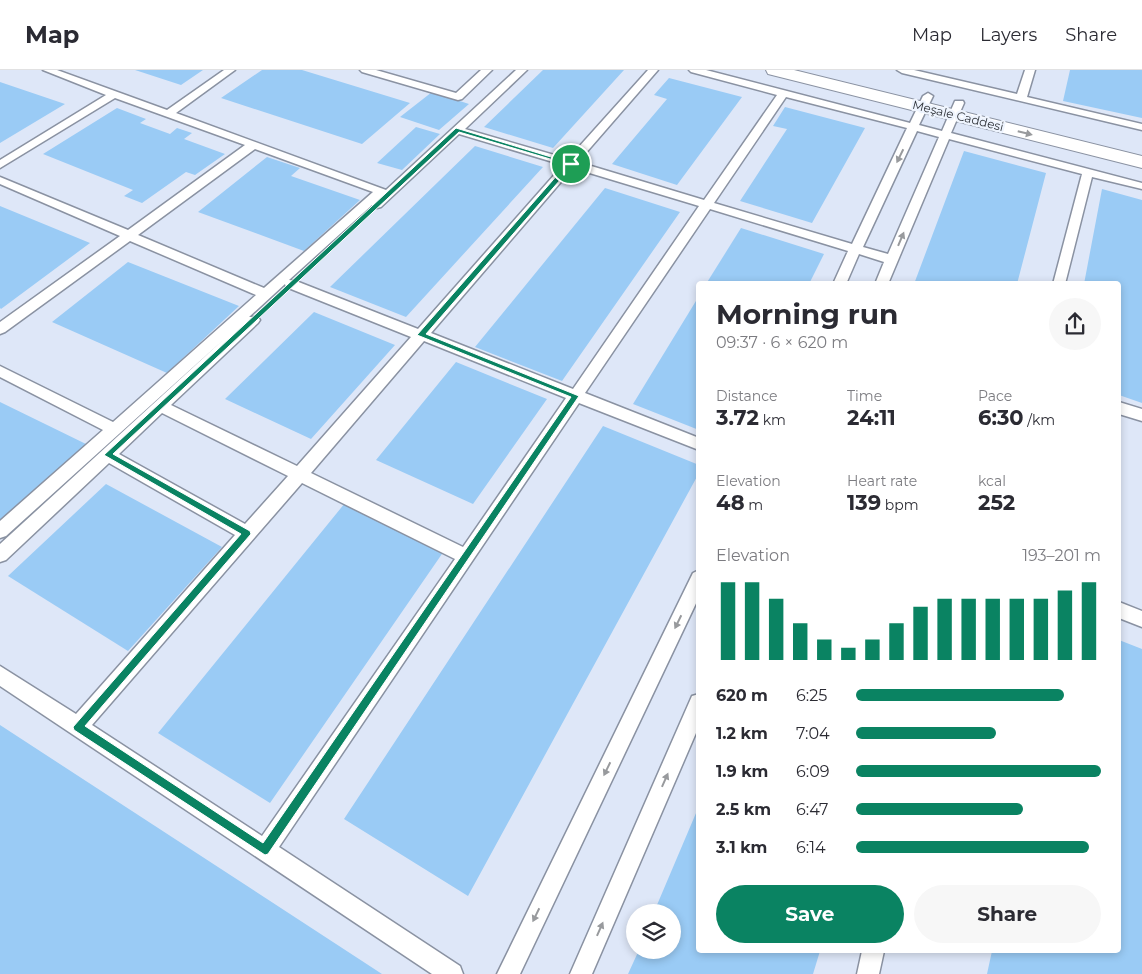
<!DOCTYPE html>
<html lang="en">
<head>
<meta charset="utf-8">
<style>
  body { margin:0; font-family:Montserrat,sans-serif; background:#f7f7f7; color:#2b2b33; height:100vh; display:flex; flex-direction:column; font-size:19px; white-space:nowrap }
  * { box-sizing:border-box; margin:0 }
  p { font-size:16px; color:#7c7c81 }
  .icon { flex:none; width:28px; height:28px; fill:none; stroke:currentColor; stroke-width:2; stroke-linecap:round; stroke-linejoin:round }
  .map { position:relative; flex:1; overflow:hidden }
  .panel { position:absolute; left:696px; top:211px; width:425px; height:672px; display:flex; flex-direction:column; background:#fff; border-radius:5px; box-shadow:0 2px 8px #0003 }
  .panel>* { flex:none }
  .tools { position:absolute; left:626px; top:834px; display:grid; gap:10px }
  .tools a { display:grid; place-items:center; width:55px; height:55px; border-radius:50%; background:#fff; box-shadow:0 2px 8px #0003; font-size:25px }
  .pin { position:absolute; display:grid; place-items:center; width:42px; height:42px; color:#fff; margin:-21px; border:2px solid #fff; border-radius:50%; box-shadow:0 1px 5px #0007 }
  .round { display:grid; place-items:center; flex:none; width:52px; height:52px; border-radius:26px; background:#f7f7f7 }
  .headline { display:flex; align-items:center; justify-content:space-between; height:85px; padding:0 20px }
  h1 { font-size:28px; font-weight:700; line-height:38px }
  .metrics { display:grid; grid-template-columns:repeat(3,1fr); gap:8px; height:85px; padding:5px 20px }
  .metrics div { display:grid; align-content:center }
  .metrics b { font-size:21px; font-weight:700 }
  .metrics small { font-size:14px; font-weight:400 }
  .metrics p { font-size:14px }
  .chart { height:140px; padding:10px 20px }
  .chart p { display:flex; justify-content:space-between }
  .chart svg { width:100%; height:90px; margin-top:5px; stroke:#0a8362; stroke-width:6 }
  .primary-button { display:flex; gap:10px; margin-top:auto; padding:10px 20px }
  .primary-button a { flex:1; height:58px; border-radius:30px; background:#0a8362; color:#fff; font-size:20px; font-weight:700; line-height:58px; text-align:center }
  .primary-button a+a { background:#f7f7f7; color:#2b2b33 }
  ul { padding:0 20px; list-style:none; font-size:16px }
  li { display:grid; grid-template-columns:80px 60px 1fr; align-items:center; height:38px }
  li i { height:12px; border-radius:6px; background:#0a8362 }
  header { display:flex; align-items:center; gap:30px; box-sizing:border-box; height:70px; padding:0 25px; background:#fff; border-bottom:1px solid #e1e1e2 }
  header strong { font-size:24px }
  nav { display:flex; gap:28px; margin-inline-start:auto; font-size:18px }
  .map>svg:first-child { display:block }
</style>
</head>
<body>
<header>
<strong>Map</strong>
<nav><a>Map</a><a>Layers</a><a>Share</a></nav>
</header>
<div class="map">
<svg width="1142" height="904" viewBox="0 0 1142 904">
  <rect width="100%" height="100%" fill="#dee7f8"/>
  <!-- building -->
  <path fill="#9acbf5" d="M135,0H203L181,15Z
    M262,0H302L410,33L362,74L221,28Z
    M543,0H624L553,78L484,57Z
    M1070,0H1142V48L1063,31Z
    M669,8L742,27L677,115L612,94L667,29L654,25Z
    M0,12L65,34L0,73Z
    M432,22L469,34L439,60L400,47Z
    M785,37L865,58L812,153L740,131L787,59L773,56Z
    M117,38L146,49L140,53L170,64L177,58L192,63L184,69L225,84L195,105L186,102L142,133L124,126L133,120L43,84Z
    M416,57L440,64L402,100L377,93Z
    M475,76L543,97L406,247L330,217Z
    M964,81L1046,103L1017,214H914Z
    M267,87L300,98L291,106L360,130L304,181L198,142Z
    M605,118L680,142L562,311L475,277Z
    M1102,119L1142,130V333L1119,325V214H1084Z
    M0,136L90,173L1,239L0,238Z
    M741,158L824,184L809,214H706Z
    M128,192L239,236L167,303L52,252Z
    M699,226V360L633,334Z
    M314,242L395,275L311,369L225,329Z
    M456,292L547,329L473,434L376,390Z
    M0,332L86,374L0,454Z
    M603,356L699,395V403L468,826L344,749Z
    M106,414L222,477L128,581L8,506Z
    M345,433L444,481L270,733L158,663Z
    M1119,570L1142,579V904H987L992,881H1119Z
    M0,655L382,904H0Z
    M699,736V881H820L813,904H628L639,880H672V842H654Z"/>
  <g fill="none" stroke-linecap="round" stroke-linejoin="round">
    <!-- lane casing -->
    <g stroke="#8a92a2" stroke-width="3">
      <path id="lane" d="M43,0H57L167,40L224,0H235L176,43L386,120L516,0H527L465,59L568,89L648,0H658L578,92L704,130L777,25L691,2L689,0H706L910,53L923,26L928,23L933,26L919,55L942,61L955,31H963L964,33L951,63L1142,113V119L1092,107L1065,214H1053L1082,104L949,69L888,214H875L884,192L859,184L846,214H833L848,181L710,139L585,323L699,368V380L579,333L279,777L460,896L463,904H432L0,616V596L76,644L235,465L109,393L6,490L0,492V474L223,270L6,466L0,468V451L103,360L0,307V296L113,352L256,225L130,171L5,262L0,264V252L120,166L0,114V107L128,160L245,75L115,28L0,98V90L106,25ZM786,27L907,58L852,174L714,133ZM917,61L939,67L888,184L863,177ZM459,64L563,95L418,259L296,211L289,210L372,135L377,138L381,137ZM255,79L373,122L264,218L138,165ZM573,98L699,136L573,319L431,263ZM285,214L286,217L411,267L297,396L171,335L258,253L260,250L258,247H249ZM424,271L566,328L463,477L311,403ZM162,343L288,406L245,454L119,384ZM302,413L455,489L262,766L92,655Z
        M360,0H376L456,23L481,0H492L462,29L458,30L362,2Z
        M897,0H914L1017,24L1025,0H1035L1027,27L1142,54V60L902,3Z
        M1119,332L1142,339V351L1119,344Z
        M699,500V527L520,904H497L693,503Z
        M1119,532L1142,541V557L1119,548Z
        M699,624V656L592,904H570L692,626Z
        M862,881H884L879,904H857Z"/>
    </g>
    <!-- secondary casing -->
    <g stroke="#8a92a2" stroke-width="2">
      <path id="secondary" d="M766,0H794L1142,86V98L768,4Z"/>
    </g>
    <!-- lane -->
    <use href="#lane" fill="#fff" fill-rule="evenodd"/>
    <!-- secondary -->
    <use href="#secondary" fill="#fff" fill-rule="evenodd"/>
  </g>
  <!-- one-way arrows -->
  <defs><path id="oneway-solid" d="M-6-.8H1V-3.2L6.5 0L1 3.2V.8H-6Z" transform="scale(1.25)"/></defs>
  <g fill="#989a9d">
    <use href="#oneway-solid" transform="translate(1025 63) rotate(14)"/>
    <use href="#oneway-solid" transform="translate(900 86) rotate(116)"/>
    <use href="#oneway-solid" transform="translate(901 169) rotate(-67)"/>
    <use href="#oneway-solid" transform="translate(678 552) rotate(116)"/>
    <use href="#oneway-solid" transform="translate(607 699) rotate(116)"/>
    <use href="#oneway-solid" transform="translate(665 710) rotate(-66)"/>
    <use href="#oneway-solid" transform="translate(536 845) rotate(116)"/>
    <use href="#oneway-solid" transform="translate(600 859) rotate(-66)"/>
  </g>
  <!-- route -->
  <path fill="#0a8362" stroke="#fff" fill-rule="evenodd" d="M456,58L574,94L426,264L579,326L268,784L265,785L74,660L73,657L241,464L104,385ZM459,62L567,94L417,265L571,327L263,773L85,656L251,464L250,461L113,384Z"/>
  <g text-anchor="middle" stroke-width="4.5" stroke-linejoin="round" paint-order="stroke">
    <!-- far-street labels -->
    <g font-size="12" fill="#31353b" stroke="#eef4fe">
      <text transform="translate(958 46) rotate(14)" y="4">Meşale Caddesi</text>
    </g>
  </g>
</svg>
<div class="tools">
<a><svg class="icon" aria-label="layers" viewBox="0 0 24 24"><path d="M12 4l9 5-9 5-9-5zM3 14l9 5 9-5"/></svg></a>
</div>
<div class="pin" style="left:571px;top:94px;background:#1e9e55"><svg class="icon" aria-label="arrive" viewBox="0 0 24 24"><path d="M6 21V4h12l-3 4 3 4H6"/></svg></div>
<section class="panel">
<div class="headline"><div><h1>Morning run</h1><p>09:37 · 6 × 620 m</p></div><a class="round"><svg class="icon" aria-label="share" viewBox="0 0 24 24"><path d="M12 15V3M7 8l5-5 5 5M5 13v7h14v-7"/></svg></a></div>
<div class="metrics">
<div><p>Distance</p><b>3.72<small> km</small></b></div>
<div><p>Time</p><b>24:11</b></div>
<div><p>Pace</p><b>6:30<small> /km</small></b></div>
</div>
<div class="metrics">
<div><p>Elevation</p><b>48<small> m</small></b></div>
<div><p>Heart rate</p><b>139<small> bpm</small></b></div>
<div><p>kcal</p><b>252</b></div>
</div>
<div class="chart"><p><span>Elevation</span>193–201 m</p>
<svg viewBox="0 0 160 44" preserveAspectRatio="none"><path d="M5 44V6M15 44V6M25 44V14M35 44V26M45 44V34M55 44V38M65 44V34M75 44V26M85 44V18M95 44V14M105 44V14M115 44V14M125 44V14M135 44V14M145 44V10M155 44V6"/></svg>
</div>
<ul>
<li><b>620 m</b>6:25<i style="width:85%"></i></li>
<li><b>1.2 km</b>7:04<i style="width:57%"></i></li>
<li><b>1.9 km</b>6:09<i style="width:100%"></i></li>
<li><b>2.5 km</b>6:47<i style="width:68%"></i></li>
<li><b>3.1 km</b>6:14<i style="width:95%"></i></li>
</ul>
<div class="primary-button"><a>Save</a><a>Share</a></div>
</section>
</div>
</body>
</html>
